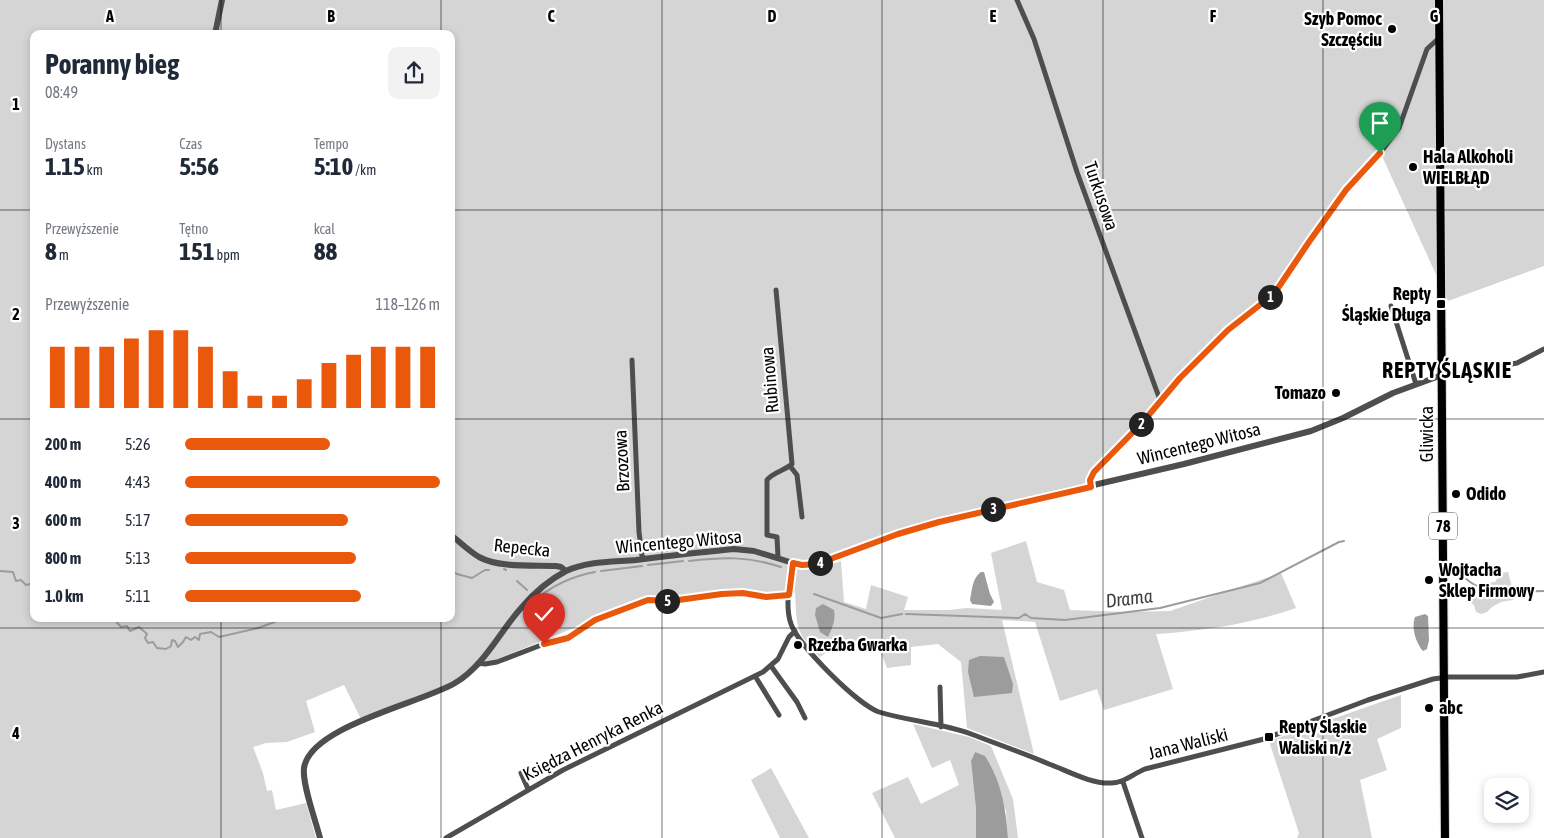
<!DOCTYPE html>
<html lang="pl">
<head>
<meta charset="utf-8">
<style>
  body { margin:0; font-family:"Asap Condensed",sans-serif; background:#f2f2f3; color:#1f2937; height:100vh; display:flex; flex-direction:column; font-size:19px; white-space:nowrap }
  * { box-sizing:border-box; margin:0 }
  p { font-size:16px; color:#747a83 }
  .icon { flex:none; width:28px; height:28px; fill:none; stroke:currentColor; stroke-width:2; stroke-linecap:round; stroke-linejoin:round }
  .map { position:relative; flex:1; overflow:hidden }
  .drawer { position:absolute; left:30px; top:30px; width:425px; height:592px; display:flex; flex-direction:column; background:#fff; border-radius:10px; box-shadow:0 2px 8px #0003 }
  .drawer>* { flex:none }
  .controls { position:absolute; left:1484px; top:778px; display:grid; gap:10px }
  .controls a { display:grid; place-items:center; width:45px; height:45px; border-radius:10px; background:#fff; box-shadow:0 2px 8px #0003; font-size:25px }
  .pin { position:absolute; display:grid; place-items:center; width:42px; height:42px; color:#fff; margin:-51px -21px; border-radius:50% 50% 50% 0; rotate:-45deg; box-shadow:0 0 5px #0007 }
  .pin .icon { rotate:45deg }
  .km { position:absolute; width:25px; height:25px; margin:-12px; border-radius:50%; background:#222; color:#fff; font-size:14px; line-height:25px; text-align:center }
  .round { display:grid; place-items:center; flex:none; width:52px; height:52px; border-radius:10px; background:#f2f2f3 }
  .summary { display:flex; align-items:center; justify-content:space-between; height:85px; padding:0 15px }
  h1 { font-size:28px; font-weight:700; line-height:38px }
  .figures { display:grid; grid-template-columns:repeat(3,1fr); gap:8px; height:85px; padding:5px 15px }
  .figures div { display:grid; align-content:center }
  .figures b { font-size:25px; font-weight:700 }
  .figures small { font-size:14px; font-weight:400 }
  .figures p { font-size:14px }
  .chart { height:140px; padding:10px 15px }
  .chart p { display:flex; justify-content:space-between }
  .chart svg { width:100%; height:90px; margin-top:5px; stroke:#ea580c; stroke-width:6 }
  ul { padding:0 15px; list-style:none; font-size:16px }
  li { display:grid; grid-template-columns:80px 60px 1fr; align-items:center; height:38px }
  li i { height:12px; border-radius:6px; background:#ea580c }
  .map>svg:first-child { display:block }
</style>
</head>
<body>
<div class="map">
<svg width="1544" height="838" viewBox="0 0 1544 838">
  <rect width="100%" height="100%" fill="#fff"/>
  <!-- green -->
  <path fill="#d5d5d5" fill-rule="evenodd" d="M0,0H1544V266L1448,301L1382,156L1333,210L1279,290L1226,334L1199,359L1150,414L1083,485L1014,502L830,558L820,568L841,561L844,602L866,609L871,585L908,597L904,610H949L967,608L1002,610L991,553L1026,541L1037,582L1064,590L1070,610L1128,612L1170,611L1281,573L1296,608C1250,624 1204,631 1156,634L1173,689L1104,710L1097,689L1060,701L1035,622L1002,620L1034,754L967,728L961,662L938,644L911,647V665L887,668L877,643L835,646L820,657C794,632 797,625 795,592L791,596L712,595L654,602L608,614L488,663L445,686L361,719L344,685L306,701L315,732L287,742L266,743L253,747L263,773L267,791L272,790L276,810L306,803L316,838H0ZM34,34H451V619H34Z
    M1508,572L1512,587L1517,597L1513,600L1501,602L1492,607L1487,612L1481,614L1476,612L1474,605L1466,599L1467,593L1486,583L1495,582L1501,573Z
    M1401,695V728L1377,739L1387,770L1360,780L1372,838H1297L1299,833L1269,741Z
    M913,724L969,737L991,746L1013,799L1018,838H1008L1006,810L975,752L971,761L976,809V838H895L872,793L908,777L921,804L959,785L950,760L932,768Z
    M771,768L809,838H780L751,780Z"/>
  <!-- water -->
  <path fill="#9c9c9c" d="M981,572H984L990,594L994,602L991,606L972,604L970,600C972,591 972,578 981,572Z
    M823,604L834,610C836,619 832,629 828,637L820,632L815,615L816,608Z
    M1425,614L1428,616L1429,640L1427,649L1423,651C1416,643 1411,628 1415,617Z
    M980,656L1004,657L1013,684L1012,693L974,697L968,672L969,660Z
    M975,752L985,756C1001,781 1006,808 1008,838H976V809L971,761Z"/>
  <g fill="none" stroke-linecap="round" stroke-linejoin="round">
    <!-- stream -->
    <path stroke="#9c9c9c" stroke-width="2" d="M689,561C724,557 747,556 781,567
      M648,565L683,561
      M1453,565C1459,570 1463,577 1470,582C1487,595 1523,591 1544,591
      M504,569L506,570
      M451,570L457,574L472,578L485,570H489
      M0,571L13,572L16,581L21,580L26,585L34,583
      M601,571L642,566
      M517,581L527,590
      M814,594L881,618L902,614
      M535,600C553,585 573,576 595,572
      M906,614L1019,618L1025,614L1031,618L1065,620L1160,608L1260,583L1339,542L1344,541
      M114,619L121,627L127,626L130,631L139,627L147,634L145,638L148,643L153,642L157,648L166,649L171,646L172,640L175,641L178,647L183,642L186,637L191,640L195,637L199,640L200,634L211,632L219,637L258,628L283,619"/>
    <!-- primary casing -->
    <g stroke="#dbdbdb" stroke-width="10">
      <path id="primary" d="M1439,0L1445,838"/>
    </g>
    <!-- minor -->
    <path stroke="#4e4e4e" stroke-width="5" d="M1017,0L1034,39L1077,172L1160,400
      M776,290L792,464C784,471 773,472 767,480V535L777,537L778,558
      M1391,306L1416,384
      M632,360L639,532L642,556L645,559
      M1506,365L1517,363L1544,349
      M790,466L797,475L802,517
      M1091,487L1090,480L1094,472L1142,423L1180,377L1228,330L1274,294L1309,242L1346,190L1380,153L1399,128L1427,49L1439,38
      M793,563C789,580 785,608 791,624C798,645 858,705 879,712C908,721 942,723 971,734C997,744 1023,753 1049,764C1068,771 1091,784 1111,783C1124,783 1133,774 1145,769L1264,739L1368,700L1433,679L1448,677H1517L1544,672
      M478,663L485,664L497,662L544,644L568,638L595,620L649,600L671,601L722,594L743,593L766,597L789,595
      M771,666L797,702L805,718
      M755,676L779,715
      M940,687L941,727
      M521,773L528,789
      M1123,782L1142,838
      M446,838L563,770L763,672L778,659L789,637L795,631"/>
    <!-- tertiary -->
    <path stroke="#4e4e4e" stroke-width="6" d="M215,34L222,0
      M451,535C460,542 469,551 479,557C499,568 533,565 556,566L561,567L566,571
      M320,838C316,821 302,785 304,768C310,726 422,703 455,683C484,666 500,631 522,607C534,593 549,580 566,571C587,561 613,562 636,560C669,556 701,552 734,549L754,551L793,563L802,565L817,564L898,534L956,517L1184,464L1311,431L1343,418L1393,393L1442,375"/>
    <!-- primary -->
    <use href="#primary" stroke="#000" stroke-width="8"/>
  </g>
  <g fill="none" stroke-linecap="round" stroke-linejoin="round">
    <!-- route casing -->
    <g stroke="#fff" stroke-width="10">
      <path id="route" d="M544,644L568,638L595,620L648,600L671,601L722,594L743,593L766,597L789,595L793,563L802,565L817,564L898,534L939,522L1091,487L1090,480L1094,472L1142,423L1180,378L1228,330L1274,294L1309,242L1346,190L1380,153"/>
    </g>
    <!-- route -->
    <use href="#route" stroke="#ea580c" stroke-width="6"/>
  </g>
  <!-- grid -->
  <path fill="none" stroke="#000" stroke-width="1" stroke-opacity="0.55" d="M221,0V34M441,0V34M662,0V838M882,0V838M1103,0V838M1323,0V838M0,210H34M451,210H1544M0,419H34M451,419H1544M221,619V838M441,619V838M0,628H1544"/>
  <!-- markers -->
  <g fill="#000" stroke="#fff" stroke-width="2">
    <circle cx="1392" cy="29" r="5"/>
    <circle cx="1413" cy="167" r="5"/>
    <rect x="1436" y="299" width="10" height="10" rx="2.5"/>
    <circle cx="1336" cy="393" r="5"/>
    <circle cx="1456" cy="494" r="5"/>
    <circle cx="1429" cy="580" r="5"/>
    <circle cx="798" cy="645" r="5"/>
    <circle cx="1429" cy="708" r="5"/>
    <rect x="1264" y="732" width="10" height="10" rx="2.5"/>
  </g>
  <g text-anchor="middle" stroke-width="4.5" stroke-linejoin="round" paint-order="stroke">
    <!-- shield labels -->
    <rect fill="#fff" stroke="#4c4c4c" stroke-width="1" x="1429" y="512.5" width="28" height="27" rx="4"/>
    <g font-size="16" font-weight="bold" fill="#000">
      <text x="1443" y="532">78</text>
    </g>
    <!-- poi labels -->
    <g font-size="18" font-weight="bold" fill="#000" stroke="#fff" text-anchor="start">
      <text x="1382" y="25" text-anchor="end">Szyb Pomoc<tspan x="1382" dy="21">Szczęściu</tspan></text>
      <text x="1423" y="163">Hala Alkoholi<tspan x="1423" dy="21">WIELBŁĄD</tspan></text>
      <text x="1431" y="300" text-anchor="end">Repty<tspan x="1431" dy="21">Śląskie Długa</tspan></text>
      <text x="1326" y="399" text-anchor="end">Tomazo</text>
      <text x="1466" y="500">Odido</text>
      <text x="1439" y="576">Wojtacha<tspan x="1439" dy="21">Sklep Firmowy</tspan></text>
      <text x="808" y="651">Rzeźba Gwarka</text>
      <text x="1439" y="714">abc</text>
      <text x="1279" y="733">Repty Śląskie<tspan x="1279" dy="21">Waliski n/ż</tspan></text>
    </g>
    <!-- street labels -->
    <g font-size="18" fill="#000" stroke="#fff">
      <text transform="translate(1101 196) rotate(71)" y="6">Turkusowa</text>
      <text transform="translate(770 380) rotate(-95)" y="6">Rubinowa</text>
      <text transform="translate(1427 434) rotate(-90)" y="6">Gliwicka</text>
      <text transform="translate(1199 444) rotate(-14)" y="6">Wincentego Witosa</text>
      <text transform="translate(622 461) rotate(-93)" y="6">Brzozowa</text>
      <text transform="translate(679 542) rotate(-5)" y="6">Wincentego Witosa</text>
      <text transform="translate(522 548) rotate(6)" y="6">Repecka</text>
      <text transform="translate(593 741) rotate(-27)" y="6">Księdza Henryka Renka</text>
      <text transform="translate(1188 744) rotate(-14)" y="6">Jana Waliski</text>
    </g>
    <!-- water labels -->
    <g font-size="19" font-style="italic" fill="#3d3d3d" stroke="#fff">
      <text transform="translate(1129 598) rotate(-7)" y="7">Drama</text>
    </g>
    <!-- district labels -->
    <g font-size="22" font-weight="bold" letter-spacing="1" fill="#000" stroke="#fff">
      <text x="1447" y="378">REPTY ŚLĄSKIE</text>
    </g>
  </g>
  <g font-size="16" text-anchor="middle" font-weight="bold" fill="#000" stroke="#fff" stroke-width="4.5" stroke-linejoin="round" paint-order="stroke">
    <text x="110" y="22">A</text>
    <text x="331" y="22">B</text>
    <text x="551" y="22">C</text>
    <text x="772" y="22">D</text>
    <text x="993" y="22">E</text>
    <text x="1213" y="22">F</text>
    <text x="1434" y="22">G</text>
    <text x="16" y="110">1</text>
    <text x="16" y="320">2</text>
    <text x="16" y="529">3</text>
    <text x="16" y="739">4</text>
  </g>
</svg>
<div class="controls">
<a><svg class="icon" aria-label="layers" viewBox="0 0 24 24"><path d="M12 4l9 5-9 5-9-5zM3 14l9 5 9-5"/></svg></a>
</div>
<div class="pin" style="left:1380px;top:153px;background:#1e9e55"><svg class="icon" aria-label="arrive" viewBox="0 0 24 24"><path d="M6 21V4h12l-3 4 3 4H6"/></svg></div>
<div class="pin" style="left:544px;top:644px;background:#d93025"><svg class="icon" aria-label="check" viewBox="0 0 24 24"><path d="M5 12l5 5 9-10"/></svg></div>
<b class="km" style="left:1270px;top:297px">1</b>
<b class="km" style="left:1141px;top:424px">2</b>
<b class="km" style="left:993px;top:509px">3</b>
<b class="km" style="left:820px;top:563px">4</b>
<b class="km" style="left:667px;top:601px">5</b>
<section class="drawer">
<div class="summary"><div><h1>Poranny bieg</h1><p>08:49</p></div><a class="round"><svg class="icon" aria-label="share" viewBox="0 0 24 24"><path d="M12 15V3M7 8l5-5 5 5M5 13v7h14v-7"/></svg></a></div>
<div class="figures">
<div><p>Dystans</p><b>1.15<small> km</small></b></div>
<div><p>Czas</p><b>5:56</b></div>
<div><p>Tempo</p><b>5:10<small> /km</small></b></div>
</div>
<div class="figures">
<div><p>Przewyższenie</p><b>8<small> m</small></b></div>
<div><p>Tętno</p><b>151<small> bpm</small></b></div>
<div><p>kcal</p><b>88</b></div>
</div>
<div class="chart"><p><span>Przewyższenie</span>118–126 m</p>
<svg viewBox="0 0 160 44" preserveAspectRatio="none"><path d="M5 44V14M15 44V14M25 44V14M35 44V10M45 44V6M55 44V6M65 44V14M75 44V26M85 44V38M95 44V38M105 44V30M115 44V22M125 44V18M135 44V14M145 44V14M155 44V14"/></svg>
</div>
<ul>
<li><b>200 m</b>5:26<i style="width:57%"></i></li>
<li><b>400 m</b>4:43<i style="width:100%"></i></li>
<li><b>600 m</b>5:17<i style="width:64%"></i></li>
<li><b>800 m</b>5:13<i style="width:67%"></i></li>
<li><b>1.0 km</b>5:11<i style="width:69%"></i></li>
</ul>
</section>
</div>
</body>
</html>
